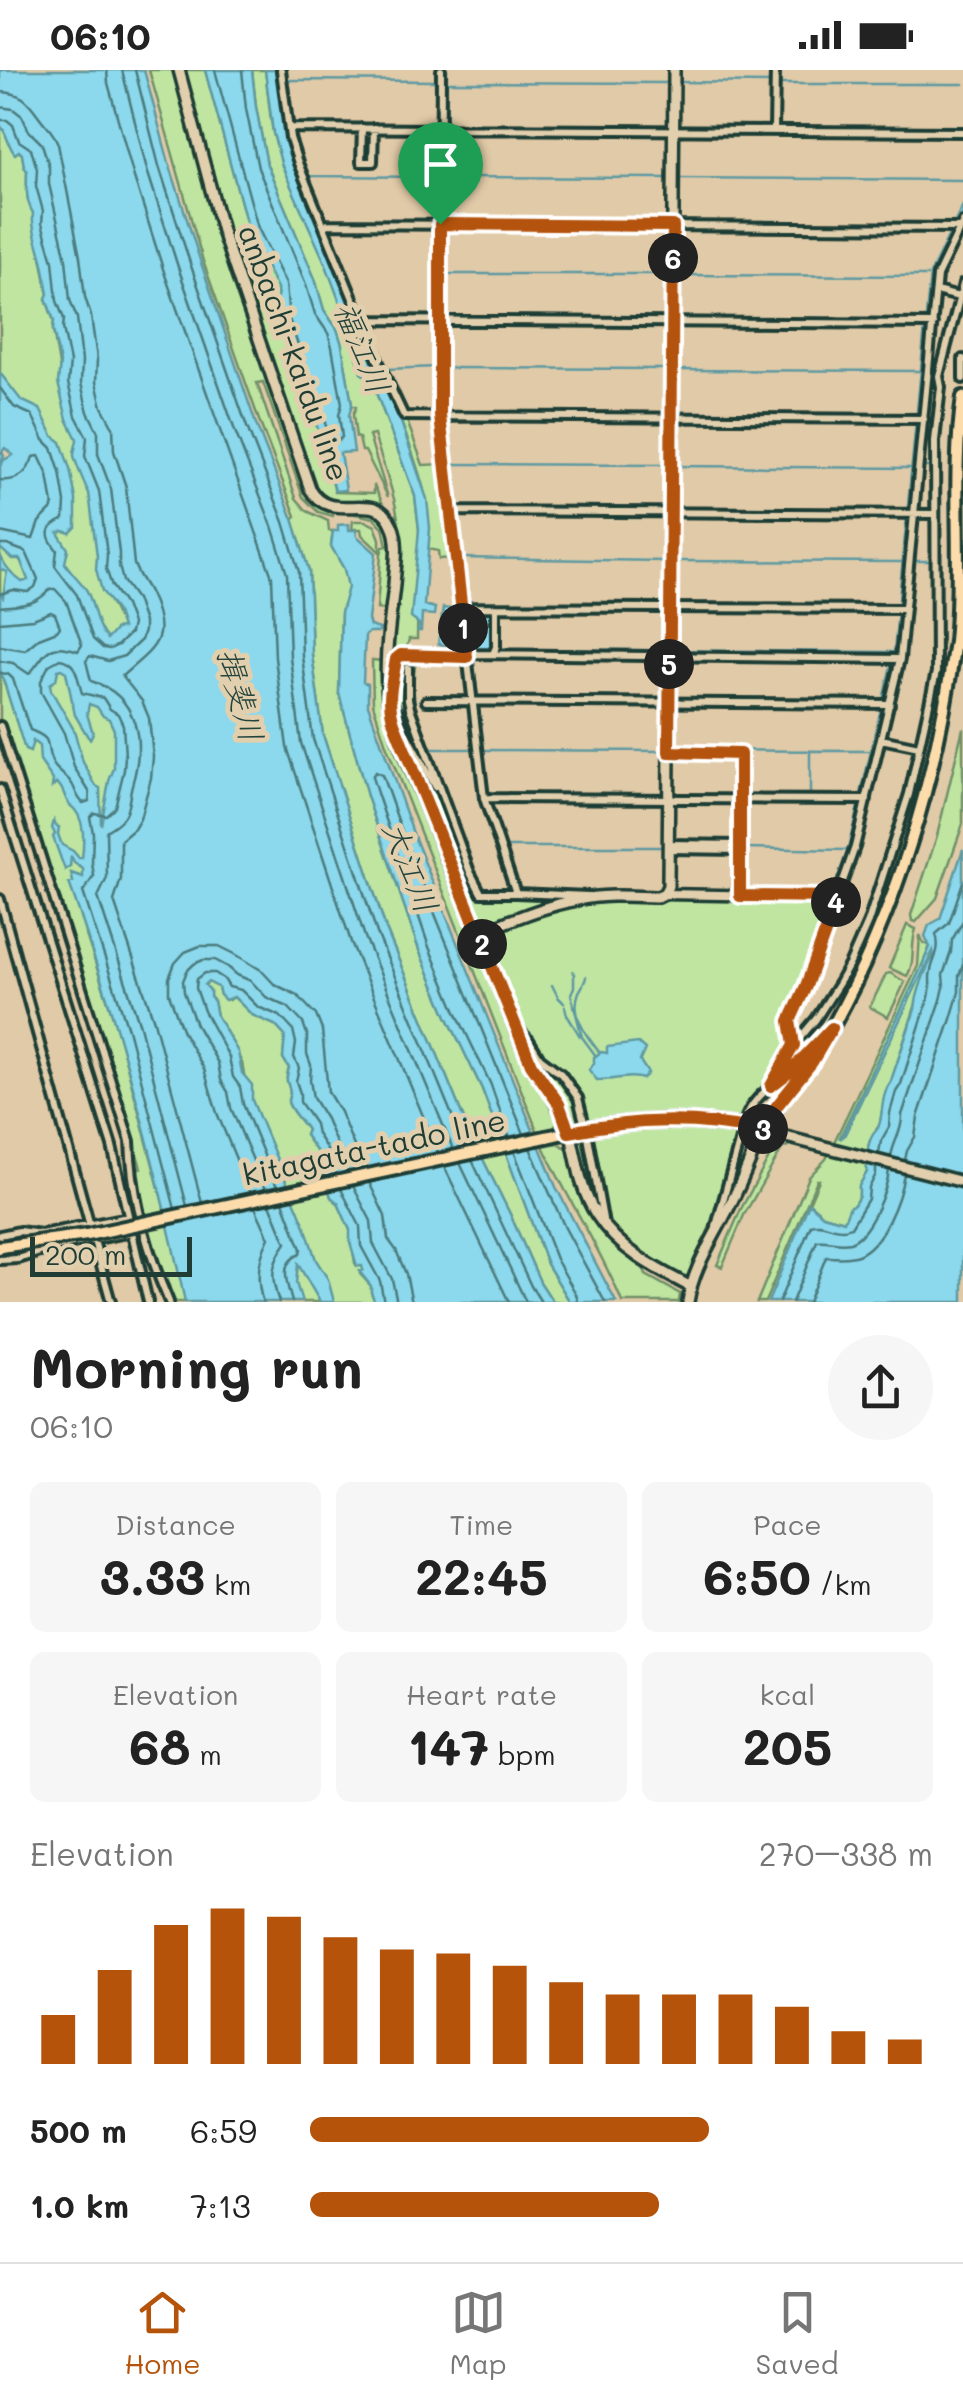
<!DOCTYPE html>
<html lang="en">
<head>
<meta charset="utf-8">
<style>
  body { margin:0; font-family:Mali,"Klee One",sans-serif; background:#f6f6f6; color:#222; height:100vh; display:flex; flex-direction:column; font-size:38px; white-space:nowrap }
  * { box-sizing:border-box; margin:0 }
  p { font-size:32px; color:#767676 }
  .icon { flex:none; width:55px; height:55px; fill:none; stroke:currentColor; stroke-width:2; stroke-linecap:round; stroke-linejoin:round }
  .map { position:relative; height:1232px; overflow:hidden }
  .panel { display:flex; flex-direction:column; background:#fff; flex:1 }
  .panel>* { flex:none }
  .scale { position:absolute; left:30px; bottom:25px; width:162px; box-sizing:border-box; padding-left:10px; border:5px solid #1f3d34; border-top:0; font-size:28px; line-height:35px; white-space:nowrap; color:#1f3d34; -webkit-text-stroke:8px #e2cfad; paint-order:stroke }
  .pin { position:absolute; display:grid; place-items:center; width:85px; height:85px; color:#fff; margin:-102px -42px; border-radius:50% 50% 50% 0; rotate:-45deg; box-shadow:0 0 10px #0007 }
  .pin .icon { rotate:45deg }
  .km { position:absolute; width:50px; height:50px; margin:-25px; border-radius:50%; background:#222; color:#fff; font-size:28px; line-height:50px; text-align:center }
  .round { display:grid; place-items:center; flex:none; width:105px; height:105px; border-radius:52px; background:#f6f6f6 }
  .overview { display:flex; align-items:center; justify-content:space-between; height:170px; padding:0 30px }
  h1 { font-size:55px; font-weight:700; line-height:75px }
  .figures { display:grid; grid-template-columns:repeat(3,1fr); gap:15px; height:170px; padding:10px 30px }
  .figures div { display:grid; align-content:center; border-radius:15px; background:#f6f6f6; text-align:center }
  .figures b { font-size:50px; font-weight:700 }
  .figures small { font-size:28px; font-weight:400 }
  .figures p { font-size:28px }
  .chart { height:280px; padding:20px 30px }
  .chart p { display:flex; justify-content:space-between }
  .chart svg { width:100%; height:180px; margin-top:10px; stroke:#b45309; stroke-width:6 }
  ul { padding:0 30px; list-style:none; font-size:32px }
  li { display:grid; grid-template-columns:160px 120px 1fr; align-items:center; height:75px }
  li i { height:25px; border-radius:12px; background:#b45309 }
  .status { display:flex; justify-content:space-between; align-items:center; height:70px; padding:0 50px; background:#fff; direction:ltr }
  .status svg { height:28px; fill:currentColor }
  .tab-bar { display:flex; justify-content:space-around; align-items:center; height:140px; border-top:2px solid #e0e0e0; background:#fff; font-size:28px; color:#767676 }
  .tab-bar a { display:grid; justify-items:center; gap:5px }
  .tab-bar .on { color:#b45309 }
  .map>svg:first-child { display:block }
</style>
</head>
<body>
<div class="status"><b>06:10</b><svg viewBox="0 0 49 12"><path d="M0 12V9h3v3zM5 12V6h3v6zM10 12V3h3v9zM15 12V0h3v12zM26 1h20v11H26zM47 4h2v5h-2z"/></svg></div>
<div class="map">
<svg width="963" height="1232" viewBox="0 0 963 1232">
  <rect width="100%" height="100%" fill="#e1caa7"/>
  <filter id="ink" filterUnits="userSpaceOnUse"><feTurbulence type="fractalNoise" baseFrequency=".01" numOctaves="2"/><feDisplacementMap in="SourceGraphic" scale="20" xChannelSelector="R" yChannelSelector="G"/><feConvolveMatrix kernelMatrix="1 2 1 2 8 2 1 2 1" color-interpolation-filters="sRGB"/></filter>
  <g filter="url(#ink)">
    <!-- green -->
    <path fill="#bfe5a0" stroke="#6f916a" stroke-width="2.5" d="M149,0H176L189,51L187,59L189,65L193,64L306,417L316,435L334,440L333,446L318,442L303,427L263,312L257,313L296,428L307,441L328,451L329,461H333L331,476L344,499L349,517L341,543L339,623L367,726L419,880L447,946L482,1019L547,1194L570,1232H553L540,1212L510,1144L468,1059L386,859L323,665L312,585L309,501L293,449L296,446L260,353L203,191Z
      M182,0H205L249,162L277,218L279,251L323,373L335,422L374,423V415L384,436L369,432H327L311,416L225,160Z
      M252,0H265C268,20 269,42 273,62C280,95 297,126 310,156C331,203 350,253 361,303L369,308L377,325L415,426L419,459L417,569H409L407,577L395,584L390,618C390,565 405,506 399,455C395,424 383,394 374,365L369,366L388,427L365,381H362L359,368L356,367L353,345L356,337L352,335L342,275L337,259L324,240L315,209L267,95L256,37Z
      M0,30L15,79L22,84L24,96L27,100C27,115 25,130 33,142L48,224L46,229L54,251L53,260L60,301L81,368L110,531L122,556L123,559H116L111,567L103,571L59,500L18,332L0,310Z
      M406,348L423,395L443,394L454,488L439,489L438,481L428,479C433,431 416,393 400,349Z
      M355,439C408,439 392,505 388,540L377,539L381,484L383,477L387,476L383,457L374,448L355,444Z
      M353,451H365L375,456L380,469V482L362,465L361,459H352Z
      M0,460L34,511L0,561Z
      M402,588L438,589L416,590C409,628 417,643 430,677L428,682L406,628L435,712L411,665L408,664C395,631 393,627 397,592Z
      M372,590L383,591L391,654L521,984L557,1050L554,1060L538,1063L386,675L373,634Z
      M59,591L120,655L105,773L39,611Z
      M0,599L20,663L37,667L85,755L86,865L118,962L189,1232H172L168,1210L165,1211L164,1215L150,1173L135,1100L141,1098C98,947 48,798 0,649Z
      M393,638L432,714L480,825L577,827L533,836L490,854L475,848L450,792L398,659Z
      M963,658V754L937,828L916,852L912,851L911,845L937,766Z
      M672,828L830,829L800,915L802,918L786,954L791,972L765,1015L749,1030L729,1090L718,1138L689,1204L683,1208C662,1199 627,1180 613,1161C591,1132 597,1064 580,1026C571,1006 551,998 539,981C531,971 528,958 519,948L489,873L495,861L550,840L593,831Z
      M907,855L916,859C910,876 916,892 907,906L889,898Z
      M920,865L923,872L930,876L921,898L840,1067L844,1066L932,880L935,884L929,893L891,1012C883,1024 883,1038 880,1053C878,1061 874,1059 871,1068C867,1077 866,1092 867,1102L859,1116V1125L854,1135L850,1137L845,1151L823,1145L809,1133L819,1110H817L765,1232H757L809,1107L826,1089L918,896Z
      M890,903L905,912L888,947L870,937L886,904Z
      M208,912L218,917L220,925L229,930L234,927L252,945L275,955L285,966L283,988L289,998C284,1015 289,1010 290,1023C290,1025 288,1028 288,1031C289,1040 302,1051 307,1060L305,1065L317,1082L331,1127L338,1133L350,1160L355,1193L357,1196H362L364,1200L360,1201V1204L371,1216V1222L375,1232H284L242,993L217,946L214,931L210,927V921L205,915Z
      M533,984C541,993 551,998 559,1006C573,1020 577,1035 582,1053L574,1051C562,1027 545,1007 533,984Z
      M583,1069L586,1073L600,1145L590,1127L576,1078Z
      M558,1073L569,1080L577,1116L584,1131L603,1161L642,1195L646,1205L680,1224L679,1232H622C601,1179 567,1129 543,1076Z
      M776,1075L786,1077L782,1079L744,1145L722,1197L717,1195L741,1139Z"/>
    <!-- water -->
    <path fill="#8cd8ec" stroke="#609aa2" stroke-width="2.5" fill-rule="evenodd" d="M0,0H144L169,93L200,190L256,354L293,449L309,501L312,585L323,665L386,859L468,1059L510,1144L540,1212L553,1232H375L371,1222V1216L359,1201L363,1200L362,1196H357L350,1172V1160L338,1133L331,1127L317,1082L305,1065L307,1060C302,1051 289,1040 288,1031C288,1028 290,1025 290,1023C289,1011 284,1015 289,998L283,988L285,966L275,955L252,945L234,927L225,930L220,925L218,917L208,912L205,915L210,920V927L214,931L217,946L238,982L242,1003L252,1015V1030L305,1156L316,1190L328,1209L334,1232H320L298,1194L296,1213L302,1232H185C161,1120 134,1009 98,900C88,870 80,842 69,813L73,812L71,803L83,807V799L74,793L71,786L70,797L65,800L53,767L55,764L52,758L54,751L56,756L59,757L58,764L62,775L73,781L79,788H82C84,773 85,752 75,740C73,737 70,736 69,734C63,726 65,720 57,713L52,717L53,710L40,691L39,676L33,671L30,682L25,680L0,599V521L3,527C5,518 5,510 7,502L0,499V484C3,494 13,506 22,512L28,510L20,489H12L0,478V396L4,390L13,385L5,378L2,382L4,386L0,394V303L21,330L40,339L53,366L61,372L70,399L76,429V457L70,463L64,461L58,463L68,479L65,493C71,503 81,511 87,521C95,537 95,556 107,569L116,559L122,558L116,540L102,521L96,499L97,486L89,423C86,418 74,389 74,385C74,379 77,374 77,369L67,349L58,313L60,293L53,260L54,251L46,228L48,224C46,215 46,207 44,199C41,181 31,160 33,143C25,130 27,115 27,101L24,96L22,84L19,81L15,84C7,75 8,64 0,55ZM61,599L66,602L75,645L88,667L90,669L93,663L87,644L89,634L97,637L103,646L109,649L114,660V698L109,711L101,755L100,718L96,716L83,692L74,660L51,620L50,614L56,610L58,600Z
      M205,0H252L256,37L267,95L315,209L324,240L337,259L342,275L352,335L349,345L354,382L340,383L346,420L335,421L323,373L279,251L277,218L249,162Z
      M265,0H275L290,82L356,242L371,285L400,349L427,429L430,458L424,535L435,538L434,545L422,544L421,561H418L419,554L411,548L419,459L415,426L377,325L369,308L361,303L353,268L326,195L282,96L273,63Z
      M444,0H447L445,347L467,533L470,540L493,541V577L498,579L894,582L930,204L963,135V143L934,206L899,582L852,780L802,918L800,916L848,779L893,587L498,583L470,578L471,559L470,556H467L464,533L442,343Z
      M349,454V460H356L357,466L376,483L368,550L370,556L380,559L379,562H369L365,566L363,612L368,614V635L414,766L556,1117L616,1232H570L547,1194L482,1019L447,946L419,880L367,726L339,623L341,543L348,517L344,499L331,476L333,461H338V455Z
      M443,538L458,540L462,576L460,578L438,574Z
      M470,586H473L489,725L520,821L517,820L487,731Z
      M963,779V1232H768L809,1133L823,1145L844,1151L850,1136L854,1135L859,1126V1116L867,1102C866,1092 867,1077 871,1068C875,1059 878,1062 880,1052C883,1038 882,1023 891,1011L915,939C916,926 925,897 934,887L933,881L844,1066L840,1069L921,898L930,877L925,866L929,855L940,849Z
      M638,973L645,979L640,991L648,1003L643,1009C629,1004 613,1011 597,1010L589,1000L594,993V987L601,982L607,983V977Z"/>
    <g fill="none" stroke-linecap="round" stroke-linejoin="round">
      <!-- shore -->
      <path stroke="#4b7b7e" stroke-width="2.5" d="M107,0L108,13L133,104L164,202L272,507L275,588L287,677L351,872L438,1082
        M122,0L147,100L178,197L235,361L272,456L287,504L290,587L301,673L365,867L453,1079
        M135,0L159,96L190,193L247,357L284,452L299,502L302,586L313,669L377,863L465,1077
        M215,0L258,158L286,214L289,249L326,356L332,369L338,371L342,367L339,345L342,334L332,277L328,263L315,244L305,212L258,98L246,39L242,0
        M0,22C28,23 29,35 45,54C51,61 55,65 58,74L80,187L85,227L91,246L97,289L96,312L102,337L113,357L114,381L126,417L134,494C138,506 145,513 150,524C172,570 154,578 122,606L142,631L149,648L153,687L151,708L140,749L134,759L121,770V809L114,831L154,951L202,1133
        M0,37L13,39L22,46L29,61L42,74L49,96V114L66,189L70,230L77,248L82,291L81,313L88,342L98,362V384L111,419L119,483V496L123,511L136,529L144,552V561L141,570L124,586L108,591L90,586L86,591L91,611C139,626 145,672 132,715C129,725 130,737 124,746C120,753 112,757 106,761L107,808L98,827L140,956L187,1136
        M0,50H7L13,55L19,71L31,79L37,99L36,116L43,141L42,153L53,191L57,231L64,249L63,258L70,292L68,313L76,346L87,367L85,386L99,421L107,485L106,499L112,516L125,535L132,554L130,563L118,575L110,579L103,578L93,569L77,525L55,496L57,480C43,463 47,458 64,449L65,432L60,402L52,378L44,370L32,345L14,337L0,318
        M0,410C18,412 28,403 33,387L39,386L48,405L53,435L51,440L39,452L33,469L0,462
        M0,475H7L26,482L38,509L35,517L28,522L13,520L0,524
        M0,537C20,535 36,536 50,519H55L66,531L82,575L78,581C45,570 47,585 29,604L13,593L0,591
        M0,552L33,549L51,542L55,544L60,557L57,561L39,568L25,580L0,576
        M0,603L8,604L13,609L30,660C56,670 43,673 52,692C56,701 64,704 70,711C76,718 75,726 83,733L89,731L90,723L74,697L64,663L41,622V611L49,595L60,589C78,592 77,609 82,623L103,628L110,639L118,644L123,655L125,686L124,700L115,737L106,745L94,743L90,747L93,763L92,793L94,806L83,822L128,959L175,1139
        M509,1067L491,1015L456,942L429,877L377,723L372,707L375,702L382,705L405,770L524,1064
        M530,1078L565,1158L605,1232
        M514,1081L556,1189L576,1224L578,1232
        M879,1083L881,1071L889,1057L890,1043L896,1022L901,1014L929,927C931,921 930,915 930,908C930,891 942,884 936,864L949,853L963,812
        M891,1087C893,1071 903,1061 902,1045L941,930L944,917L943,905L951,882L952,870L963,851
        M472,1090L531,1216L541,1232
        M905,1090L907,1081L915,1067L918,1047L951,949L959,922V906L963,895
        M460,1093L526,1232
        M444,1096L509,1232
        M369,1112L385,1146L388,1169L396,1180L406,1204L412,1232
        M353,1116L371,1151L373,1173L392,1209L397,1232
        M277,1117L243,1034L240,1017L233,1007L229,987L204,941L196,918L197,909L205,903H215L224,909L229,917L241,920L258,937L280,946L293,960L296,973L294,987L299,998L296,1011L300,1023V1032L315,1054L317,1064L326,1078L336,1104
        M265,1119L231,1038L228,1022L221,1010L218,993L196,955L184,922L183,911L187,901L194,894L203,890H215L228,897L237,905L251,911L266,927L288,937L303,953L307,964V984L311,995L310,1010L313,1028L326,1049L348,1102
        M341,1119L360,1156L361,1176L380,1211L384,1232
        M250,1123L217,1043L204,999L183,962L169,924V908L175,893L185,882L200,876H219L235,884L261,900L274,914L297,925L316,945L322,960L328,1022L340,1042L363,1098
        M283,1131L301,1179L300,1184C278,1193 287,1214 292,1232
        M270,1134L286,1173C271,1194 270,1207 279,1232
        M255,1137L269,1168C258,1189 255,1209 263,1232
        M779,1232L811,1155C823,1150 837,1164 851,1157L868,1129L869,1118L876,1104V1097
        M792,1232L817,1171C827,1169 839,1175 850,1172C870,1166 887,1119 889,1100
        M808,1232L826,1187C837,1187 847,1189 858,1185C883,1175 900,1129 904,1104"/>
      <!-- stream -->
      <path stroke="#609aa2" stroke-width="2.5" d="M285,10L437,11
        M447,12L668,13
        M679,12L771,13
        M779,14H963
        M288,31L292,55
        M293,61L308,106L437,107
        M446,107L667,108
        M677,108L963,110
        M446,204H667
        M676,205L927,206
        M445,298L666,299
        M386,299L437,297
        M675,300L919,301
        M932,370L937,316
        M451,394L668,395
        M675,396L912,398
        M922,397H931L932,383
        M931,399L932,431
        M461,488L666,491
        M675,491L903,492
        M913,491H932
        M413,618L415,636L431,679H476
        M482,680L664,681
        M678,680L871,681
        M810,727V682
        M506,777H663
        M744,778L847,780
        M573,901L575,905
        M574,907V917L571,924L582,967L596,986
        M586,907C585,912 582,917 579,922C570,945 587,967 600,983
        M552,915L557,925
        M558,927L564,933
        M565,937L567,945L580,966"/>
      <!-- minor casing -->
      <g stroke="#1f3d34" stroke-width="14">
        <path id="minor" d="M281,0L290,68L298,93L380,295L404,346L924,349
          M441,0L439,346L484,728L516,823L588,826
          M289,58L963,62
          M362,58L361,92H373L374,58
          M774,61L775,0
          M324,154L963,158
          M936,221L959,227
          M363,250L933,254
          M963,289V309
          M450,441L935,444
          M461,537L905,539
          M467,584L900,589
          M493,584L496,577V537
          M408,598V629L410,638L470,802L481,823H516
          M426,631L890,634
          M0,656L130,1071C132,1127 147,1181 169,1232
          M881,669L919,677
          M669,683L740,684V826
          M435,717L406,664L394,635L388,628L391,620L396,589L401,585L467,587
          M0,719L112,1076L148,1232
          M484,728L867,730
          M669,774L740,775
          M669,779L740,780
          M0,829C38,963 73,1098 111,1232
          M516,957L529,970L540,988L561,1004L578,1028L584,1052
          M794,975L816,949L839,913L850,893L868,852L909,724L936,602L935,371L941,317L939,306L963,214
          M771,1016L794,975L790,951L806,916L855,777L900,589L937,206L963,152
          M745,1050C753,1026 772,1017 790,1001C801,992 810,980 820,970
          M588,1067L603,1149
          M716,1156L741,1065
          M0,1165L19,1161L41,1164L128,1147
          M0,1190L18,1189L53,1178L132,1162"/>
      </g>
      <!-- tertiary casing -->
      <g stroke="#1f3d34" stroke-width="15">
        <path id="tertiary" d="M664,824L838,827"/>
      </g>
      <!-- secondary casing -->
      <g stroke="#1f3d34" stroke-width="16">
        <path id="secondary" d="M179,0L222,161L310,419C332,457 376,416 392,455C400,473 395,496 394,515C390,552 383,591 388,628C392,665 417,713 431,749C450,798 471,847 491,896C504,928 515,963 531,994C540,1012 556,1026 564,1044C578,1077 575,1112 596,1144C619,1180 654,1198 691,1217
          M478,863C510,851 543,836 577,830C603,824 631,826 658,827L664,824L668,816L674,0
          M688,1232C693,1198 711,1173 726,1143C740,1117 751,1089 762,1061L963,1112"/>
      </g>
      <!-- primary casing -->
      <g stroke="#1f3d34" stroke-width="18">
        <path id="primary" d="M546,1067C623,1050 684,1045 762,1061C781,1025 810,996 830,961C897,842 937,705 955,571C963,490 951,408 963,327"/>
      </g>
      <!-- minor -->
      <use href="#minor" stroke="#e2cfad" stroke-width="6"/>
      <!-- tertiary -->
      <use href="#tertiary" stroke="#e2cfad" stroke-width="8"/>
      <!-- secondary -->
      <use href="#secondary" stroke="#e2cfad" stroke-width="9"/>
      <!-- primary -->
      <use href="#primary" stroke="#fddcac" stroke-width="10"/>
      <!-- primary-bridge casing -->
      <g stroke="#1f3d34" stroke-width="18" stroke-linecap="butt">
        <path id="primary-bridge" d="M0,1177L87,1165L546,1067"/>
      </g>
      <!-- primary-bridge -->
      <use href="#primary-bridge" stroke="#fddcac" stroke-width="10"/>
    </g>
  </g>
  <g fill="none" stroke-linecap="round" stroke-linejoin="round" filter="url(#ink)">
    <!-- route casing -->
    <g stroke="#fff" stroke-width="20">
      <path id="route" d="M440,154L673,156L669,682L740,684V826L838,827L806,916L790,951L794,975L771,1016L792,1000L832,958L812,992L772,1042L762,1061C695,1047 636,1049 569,1062L559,1034L531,994L394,653C386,627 392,615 396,589L401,585L467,587L440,346Z"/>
    </g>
    <!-- route -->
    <use href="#route" stroke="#b45309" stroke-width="12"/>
  </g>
  <g text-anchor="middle" stroke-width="10" stroke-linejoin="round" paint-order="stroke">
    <!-- street labels -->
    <g font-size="30" fill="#1f3d34" stroke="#e2cfad">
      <text transform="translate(293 283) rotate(70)" y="10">anbachi-kaidu line</text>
      <text transform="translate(374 1078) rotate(-12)" y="10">kitagata-tado line</text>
    </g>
    <!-- water labels -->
    <g font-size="32" font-style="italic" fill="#24453d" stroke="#e2cfad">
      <text transform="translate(362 278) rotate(68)" y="11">福江川</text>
      <text transform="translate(240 625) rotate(75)" y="11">揖斐川</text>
      <text transform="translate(410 797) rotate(68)" y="11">大江川</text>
    </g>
  </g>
</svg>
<div class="scale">200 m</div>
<div class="pin" style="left:440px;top:154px;background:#1e9e55"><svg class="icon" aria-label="arrive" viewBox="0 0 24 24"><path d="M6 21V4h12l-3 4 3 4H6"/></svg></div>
<b class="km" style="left:463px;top:558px">1</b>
<b class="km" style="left:482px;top:874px">2</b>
<b class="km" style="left:763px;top:1059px">3</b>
<b class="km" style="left:836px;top:832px">4</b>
<b class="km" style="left:669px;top:594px">5</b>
<b class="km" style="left:673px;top:188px">6</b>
</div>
<section class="panel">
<div class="overview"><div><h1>Morning run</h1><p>06:10</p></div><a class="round"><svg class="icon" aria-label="share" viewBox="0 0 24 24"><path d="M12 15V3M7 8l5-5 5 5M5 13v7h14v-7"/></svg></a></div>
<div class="figures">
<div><p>Distance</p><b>3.33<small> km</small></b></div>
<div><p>Time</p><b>22:45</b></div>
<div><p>Pace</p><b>6:50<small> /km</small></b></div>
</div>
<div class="figures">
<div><p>Elevation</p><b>68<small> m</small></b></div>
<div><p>Heart rate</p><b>147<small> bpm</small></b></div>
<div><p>kcal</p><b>205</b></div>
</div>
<div class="chart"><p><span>Elevation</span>270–338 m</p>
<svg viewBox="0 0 160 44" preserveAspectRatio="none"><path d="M5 44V32M15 44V21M25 44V10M35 44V6M45 44V8M55 44V13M65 44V16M75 44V17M85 44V20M95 44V24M105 44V27M115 44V27M125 44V27M135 44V30M145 44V36M155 44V38"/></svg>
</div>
<ul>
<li><b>500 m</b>6:59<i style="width:64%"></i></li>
<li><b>1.0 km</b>7:13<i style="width:56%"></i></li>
</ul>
</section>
<nav class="tab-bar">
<a class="on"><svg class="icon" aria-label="home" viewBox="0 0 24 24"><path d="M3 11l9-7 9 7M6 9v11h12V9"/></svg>Home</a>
<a><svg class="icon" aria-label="map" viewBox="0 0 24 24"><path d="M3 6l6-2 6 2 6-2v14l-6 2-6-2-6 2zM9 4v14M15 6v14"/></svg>Map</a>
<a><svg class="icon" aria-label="saved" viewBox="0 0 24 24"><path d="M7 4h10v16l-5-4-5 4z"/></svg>Saved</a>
</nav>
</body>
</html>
